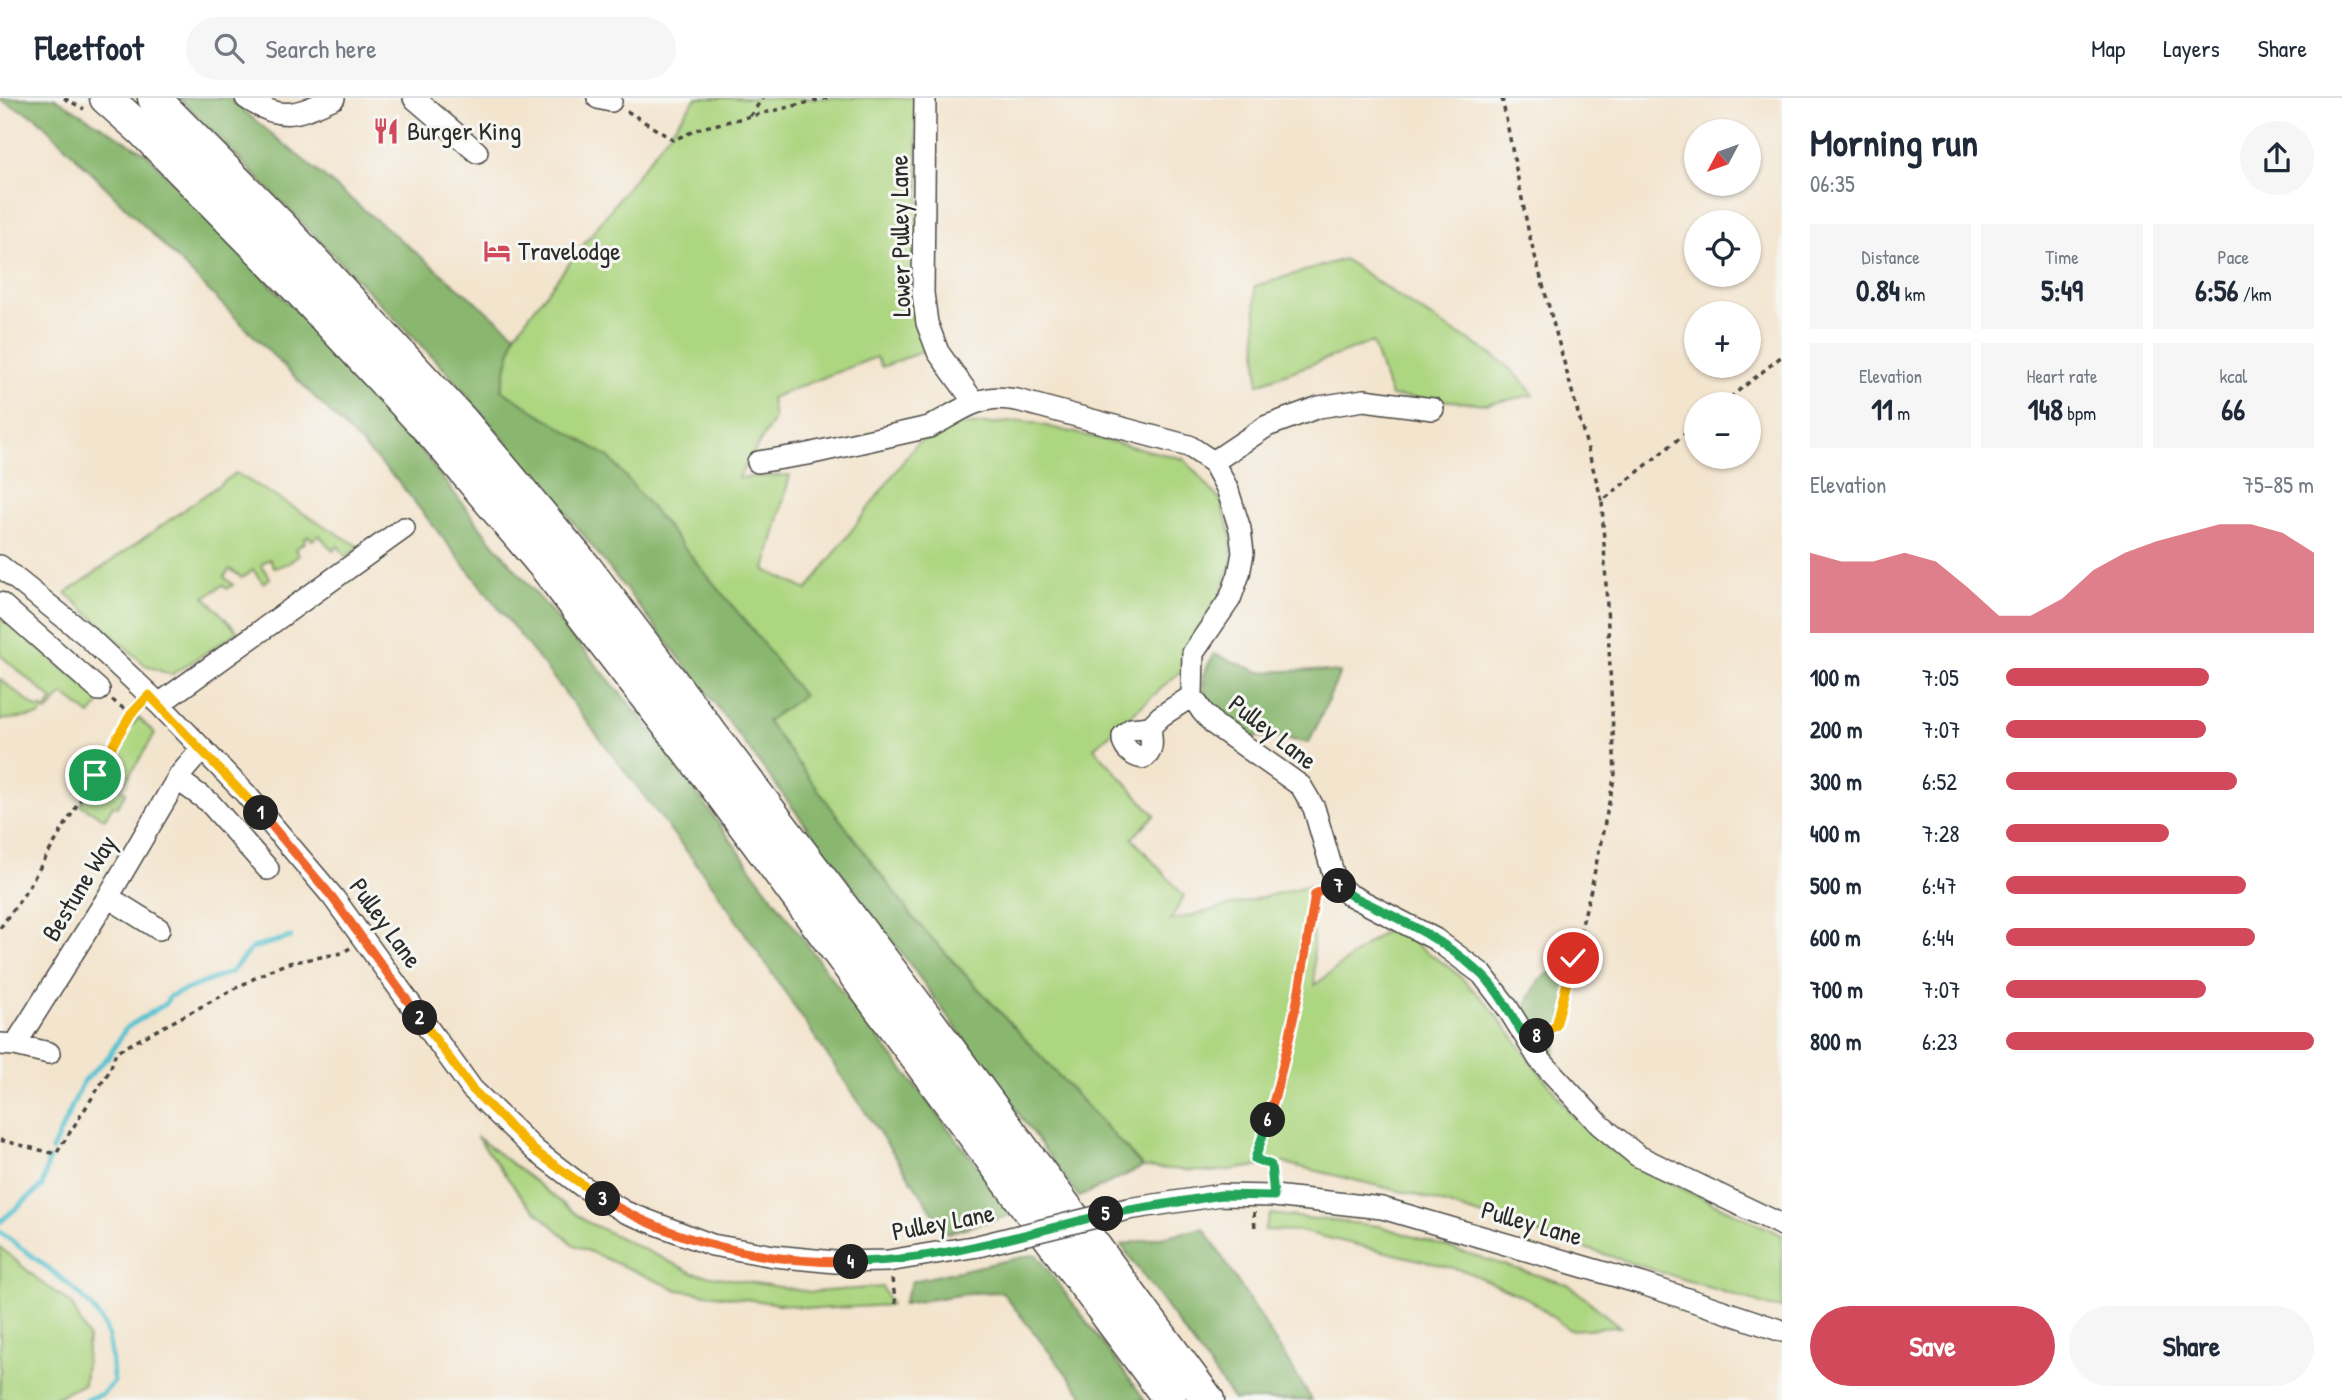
<!DOCTYPE html>
<html lang="en">
<head>
<meta charset="utf-8">
<style>
  body { margin:0; font-family:"Patrick Hand",sans-serif; background:#f6f6f7; color:#1f2937; height:100vh; display:flex; flex-direction:column; font-size:26px; white-space:nowrap }
  * { box-sizing:border-box; margin:0 }
  p { font-size:23px; color:#747a83 }
  .icon { flex:none; width:38px; height:38px; fill:none; stroke:currentColor; stroke-width:2; stroke-linecap:round; stroke-linejoin:round }
  .map { position:relative; flex:1; overflow:hidden }
  .side { display:flex; flex-direction:column; background:#fff; width:560px }
  .side>* { flex:none }
  .needle { width:46px; rotate:229deg }
  .controls { position:absolute; left:1684px; top:21px; display:grid; gap:14px }
  .controls a { display:grid; place-items:center; width:77px; height:77px; border-radius:50%; background:#fff; box-shadow:0 2px 5px #0004; font-size:35px }
  .pin { position:absolute; display:grid; place-items:center; width:60px; height:60px; color:#fff; margin:-30px; border:4px solid #fff; border-radius:50%; box-shadow:0 2px 7px #0007 }
  .km { position:absolute; width:35px; height:35px; margin:-18px; border-radius:50%; background:#222; color:#fff; font-size:19px; line-height:35px; text-align:center }
  .round { display:grid; place-items:center; flex:none; width:74px; height:74px; border-radius:37px; background:#f6f6f7 }
  .headline { display:flex; align-items:center; justify-content:space-between; height:119px; padding:0 28px }
  h1 { font-size:38px; font-weight:700; line-height:52px }
  .metrics { display:grid; grid-template-columns:repeat(3,1fr); gap:10px; height:119px; padding:7px 28px }
  .metrics div { display:grid; align-content:center; border-radius:0px; background:#f6f6f7; text-align:center }
  .metrics b { font-size:30px; font-weight:700 }
  .metrics small { font-size:19px; font-weight:400 }
  .metrics p { font-size:19px }
  .chart { height:196px; padding:14px 28px }
  .chart p { display:flex; justify-content:space-between }
  .chart svg { width:100%; height:126px; margin-top:7px; fill:#d1495b; opacity:.7 }
  .button { display:flex; gap:14px; margin-top:auto; padding:14px 28px }
  .button a { flex:1; height:80px; border-radius:42px; background:#d1495b; color:#fff; font-size:28px; font-weight:700; line-height:80px; text-align:center }
  .button a+a { background:#f6f6f7; color:#1f2937 }
  ul { padding:0 28px; list-style:none; font-size:23px }
  li { display:grid; grid-template-columns:112px 84px 1fr; align-items:center; height:52px }
  li i { height:18px; border-radius:9px; background:#d1495b }
  header { display:flex; align-items:center; gap:42px; box-sizing:border-box; height:98px; padding:0 35px; background:#fff; border-bottom:2px solid #e0e1e3 }
  header strong { font-size:33px }
  nav { display:flex; gap:38px; margin-inline-start:auto; font-size:24px }
  .search { width:490px; height:63px; background:#f6f6f7; display:flex; align-items:center; gap:18px; box-sizing:border-box; padding:0 24px; border-radius:38px; color:#747a83; font-size:26px }
  main { display:flex; flex:1; min-height:0 }
  .map>svg:first-child { display:block }
</style>
</head>
<body>
<header>
<strong>Fleetfoot</strong>
<div class="search"><svg class="icon" aria-label="search" viewBox="0 0 24 24"><circle cx="10" cy="10" r="6"/><path d="M15 15l6 6"/></svg>Search here</div>
<nav><a>Map</a><a>Layers</a><a>Share</a></nav>
</header>
<main>
<div class="map">
<svg width="1782" height="1302" viewBox="0 0 1782 1302">
  <rect width="100%" height="100%" fill="#f6f6f2"/>
  <filter id="ink" filterUnits="userSpaceOnUse"><feTurbulence type="fractalNoise" baseFrequency=".0143" numOctaves="2"/><feDisplacementMap in="SourceGraphic" scale="14" xChannelSelector="R" yChannelSelector="G"/><feConvolveMatrix kernelMatrix="1 2 1 2 8 2 1 2 1" color-interpolation-filters="sRGB"/></filter>
  <filter id="wash" filterUnits="userSpaceOnUse"><feTurbulence type="fractalNoise" baseFrequency=".00686" numOctaves="4" result="noise"/><feDisplacementMap in="SourceGraphic" scale="28" xChannelSelector="R" yChannelSelector="G"/><feGaussianBlur stdDeviation="1.57" result="paint"/><feColorMatrix in="noise" values="0 0 0 0 0 0 0 0 0 0 0 0 0 0 0 0 0 1.4 0 .05"/><feComposite in="paint" operator="in"/></filter>
  <g filter="url(#wash)">
    <rect width="100%" height="100%" fill="#f3e4cd"/>
    <!-- green -->
    <path fill="#add681" stroke="#6c8056" stroke-width="2" d="M696,0H915L926,252L882,269L876,259L771,300L774,321L738,380L790,377L765,472L807,492L917,345L956,328L1025,323L1184,361L1220,402L1231,436L1232,464L1218,502L1198,530L1181,573L1094,650L1155,717L1132,740L1184,798L1170,823L1310,787L1315,887L1390,829L1452,871L1487,905L1573,1018L1604,1048L1676,1088L1782,1137V1210L1771,1209L1420,1098L1284,1065L1212,1074L1143,1069L914,821L766,622L803,598L501,292L515,236Z
      M1344,161C1374,181 1404,203 1435,222C1469,244 1511,262 1533,297L1486,306L1391,298L1372,244L1258,286L1255,188Z
      M236,375L360,449L346,459L338,448L333,453L319,437L312,442L309,438L304,441L305,444L295,451L299,457L289,465L275,470L269,461L261,467L270,480L263,485L253,472L242,480L230,471L224,479L233,487L227,491L223,487L205,499L238,534L171,577L145,567L66,495Z
      M0,519L102,602L90,617L63,596L47,614L45,612L39,618L0,622V581L38,611L41,609L45,612L53,602L0,557Z
      M139,620L155,636L121,691L126,694L117,709L113,707L105,721L80,707L129,630Z
      M476,1038L585,1123L693,1175L811,1194L882,1189L891,1207L817,1211L678,1192L574,1147L525,1103Z
      M1270,1116L1379,1128L1569,1187L1620,1229L1569,1232L1531,1202L1465,1173L1299,1133L1264,1132Z
      M0,1149L42,1185L71,1205L88,1240L84,1286L50,1302H0Z"/>
    <!-- forest -->
    <path fill="#8ab76f" stroke="#5a714d" stroke-width="2" d="M0,0H55L147,56L330,249L420,351L489,440L643,622L833,882L1015,1116L947,1135L714,789L545,569L397,382L36,19L0,2Z
      M180,0H228L515,236L501,292L610,360L751,530L803,598L767,623L914,821L1143,1069L1079,1099L909,865L710,599L573,424L449,276Z
      M1214,556L1260,574L1314,572L1340,575L1309,645L1283,640L1242,638L1214,613L1204,599L1203,577Z
      M1566,865L1573,887L1553,959L1535,939L1520,918L1539,882Z
      M1204,1130L1312,1302H1234L1121,1147Z
      M1036,1156L1145,1302H1087L1002,1194L971,1195L903,1206L912,1183Z"/>
    <g fill="none" stroke-linecap="round" stroke-linejoin="round">
      <!-- stream -->
      <path stroke="#56c2d0" stroke-width="5" d="M52,1052L83,984L109,958L126,930L165,906L170,898L231,874L252,850L291,839
        M0,1124L42,1088L49,1061
        M0,1134C29,1157 91,1196 105,1230C112,1246 111,1267 114,1284L102,1296L85,1302"/>
    </g>
  </g>
  <g filter="url(#ink)">
    <g fill="none" stroke-linecap="round" stroke-linejoin="round">
      <!-- minor casing -->
      <g stroke="#494743" stroke-width="24">
        <path id="minor" d="M246,0C283,25 297,16 334,0
          M414,0L477,54
          M598,0L611,3
          M925,0L923,195L927,225L938,254L974,304
          M758,364L808,356L929,329C949,320 968,304 990,301C998,299 1008,301 1017,302L1189,348L1213,364L1227,390L1240,431L1243,455L1239,476L1230,501L1193,555L1192,598L1202,613L1215,627L1301,688L1314,710L1336,785L1348,796L1435,841L1482,876L1507,909L1539,961L1600,1027L1638,1058L1782,1127
          M1213,364L1267,328L1319,309L1364,302L1433,311
          M0,468L86,537L159,606L245,695L333,799L472,991L536,1053L582,1088L625,1114L712,1147L774,1158L835,1164L888,1163L978,1148
          M0,505L99,592
          M159,606L404,430
          M1150,629L1131,631L1123,638C1122,650 1132,658 1143,660C1155,654 1151,640 1150,629L1161,618L1192,598
          M177,681L209,704L268,771
          M108,799L159,831
          M0,946L15,947L108,799L179,678L202,651
          M15,947L49,955
          M1128,1111L1221,1097L1274,1098L1382,1110L1643,1186L1782,1233"/>
      </g>
      <!-- highway casing -->
      <g stroke="#494743" stroke-width="35">
        <path id="highway" d="M106,0L142,32L302,195L434,337L547,471L716,689L1170,1302
          M154,0L280,127L463,324L585,469L915,905L1208,1302"/>
      </g>
      <!-- path -->
      <path stroke="#494743" stroke-width="3.5" stroke-dasharray="5 5" stroke-linecap="butt" d="M64,0L84,11
        M1502,0L1529,136L1602,403
        M627,13L673,42L701,30L827,0
        M750,18L763,0
        M1722,306L1782,258
        M112,602L131,616
        M0,830L23,798L131,616
        M1544,934L1556,928L1591,791L1615,676L1602,403L1696,327
        M0,1042L56,1056L110,972L116,954L270,872L289,865L342,855L350,850
        M1272,1080L1271,1067L1255,1061L1284,969L1299,900L1315,796L1319,795
        M1254,1114L1255,1132
        M892,1181L896,1206"/>
      <!-- minor -->
      <use href="#minor" stroke="#fff" stroke-width="21"/>
      <!-- highway -->
      <use href="#highway" stroke="#fff" stroke-width="32"/>
      <!-- minor-bridge casing -->
      <g stroke="#494743" stroke-width="24" stroke-linecap="butt">
        <path id="minor-bridge" d="M978,1148L1128,1111"/>
      </g>
      <!-- minor-bridge -->
      <use href="#minor-bridge" stroke="#fff" stroke-width="21"/>
    </g>
  </g>
  <g fill="none" stroke-linecap="round" stroke-linejoin="round" filter="url(#ink)">
    <!-- split-1 casing -->
    <g stroke="#fff" stroke-width="14">
      <path id="split-1" d="M95,677L131,616L149,597L261,715"/>
    </g>
    <!-- split-2 casing -->
    <g stroke="#fff" stroke-width="14">
      <path id="split-2" d="M261,715L332,799L420,920"/>
    </g>
    <!-- split-3 casing -->
    <g stroke="#fff" stroke-width="14">
      <path id="split-3" d="M420,920L472,991L536,1054L603,1101"/>
    </g>
    <!-- split-4 casing -->
    <g stroke="#fff" stroke-width="14">
      <path id="split-4" d="M603,1101C676,1145 767,1165 851,1164"/>
    </g>
    <!-- split-5 casing -->
    <g stroke="#fff" stroke-width="14">
      <path id="split-5" d="M851,1164C938,1163 1022,1137 1106,1116"/>
    </g>
    <!-- split-6 casing -->
    <g stroke="#fff" stroke-width="14">
      <path id="split-6" d="M1106,1116L1221,1097L1274,1098L1271,1067L1255,1061L1268,1022"/>
    </g>
    <!-- split-7 casing -->
    <g stroke="#fff" stroke-width="14">
      <path id="split-7" d="M1268,1022C1291,946 1303,874 1315,796L1336,785L1339,788"/>
    </g>
    <!-- split-8 casing -->
    <g stroke="#fff" stroke-width="14">
      <path id="split-8" d="M1339,788L1348,796C1394,818 1443,840 1481,876C1500,893 1513,920 1526,942L1537,938"/>
    </g>
    <!-- split-9 casing -->
    <g stroke="#fff" stroke-width="14">
      <path id="split-9" d="M1537,938L1556,928L1573,860"/>
    </g>
    <!-- split-1 -->
    <use href="#split-1" stroke="#f5b400" stroke-width="9"/>
    <!-- split-2 -->
    <use href="#split-2" stroke="#f0652b" stroke-width="9"/>
    <!-- split-3 -->
    <use href="#split-3" stroke="#f5b400" stroke-width="9"/>
    <!-- split-4 -->
    <use href="#split-4" stroke="#f0652b" stroke-width="9"/>
    <!-- split-5 -->
    <use href="#split-5" stroke="#22a559" stroke-width="9"/>
    <!-- split-6 -->
    <use href="#split-6" stroke="#22a559" stroke-width="9"/>
    <!-- split-7 -->
    <use href="#split-7" stroke="#f0652b" stroke-width="9"/>
    <!-- split-8 -->
    <use href="#split-8" stroke="#22a559" stroke-width="9"/>
    <!-- split-9 -->
    <use href="#split-9" stroke="#f5b400" stroke-width="9"/>
  </g>
  <!-- icons -->
  <defs>
    <g id="restaurant-bare" transform="scale(2.1)"><path d="M-5-6h1v4h1v-4h1v4h1v-4h1v5L-1.5 .5V6h-2V.5L-5-1ZM5-6V6H3V1.5H1.5Q1.5-4 5-6Z" fill="#d1495b" stroke="#f6f6f2" stroke-width="2.5" paint-order="stroke"/></g>
    <g id="hotel-bare" transform="scale(2.1)"><path d="M-6-4.5h1.5V1H6V5H4.5V3h-9V5H-6ZM-4 0a1.8 1.8 0 1 1 3.6 0ZM.5 0V-2.5h3Q6-2.5 6 0Z" fill="#d1495b" stroke="#f6f6f2" stroke-width="2.5" paint-order="stroke"/></g>
  </defs>
  <g fill-rule="evenodd">
    <use href="#restaurant-bare" x="386" y="33"/>
    <use href="#hotel-bare" x="497" y="153"/>
  </g>
  <g text-anchor="middle" stroke-width="6" stroke-linejoin="round" paint-order="stroke">
    <!-- poi labels -->
    <g font-size="26" fill="#2b2b2b" stroke="#f6f6f2" text-anchor="start">
      <text x="407" y="42">Burger King</text>
      <text x="518" y="162">Travelodge</text>
    </g>
    <!-- street labels -->
    <g font-size="26" fill="#2b2b2b" stroke="#f6f6f2">
      <text transform="translate(900 138) rotate(-91)" y="9">Lower Pulley Lane</text>
      <text transform="translate(1273 634) rotate(38)" y="9">Pulley Lane</text>
      <text transform="translate(79 790) rotate(-59)" y="9">Bestune Way</text>
      <text transform="translate(386 825) rotate(54)" y="9">Pulley Lane</text>
      <text transform="translate(943 1124) rotate(-11)" y="9">Pulley Lane</text>
      <text transform="translate(1532 1125) rotate(16)" y="9">Pulley Lane</text>
    </g>
  </g>
</svg>
<div class="controls">
<a><svg class="needle" viewBox="-14 -14 28 28"><path d="M0-13l5 13h-10z" fill="#e53935"/><path d="M0 13l5-13h-10z" fill="#747a83"/></svg></a>
<a><svg class="icon" aria-label="locate" viewBox="0 0 24 24"><circle cx="12" cy="12" r="6"/><path d="M12 2v4M12 18v4M2 12h4M18 12h4"/></svg></a>
<a>+</a>
<a>−</a>
</div>
<div class="pin" style="left:95px;top:677px;background:#1e9e55"><svg class="icon" aria-label="arrive" viewBox="0 0 24 24"><path d="M6 21V4h12l-3 4 3 4H6"/></svg></div>
<div class="pin" style="left:1573px;top:860px;background:#d93025"><svg class="icon" aria-label="check" viewBox="0 0 24 24"><path d="M5 12l5 5 9-10"/></svg></div>
<b class="km" style="left:261px;top:715px">1</b>
<b class="km" style="left:420px;top:920px">2</b>
<b class="km" style="left:603px;top:1101px">3</b>
<b class="km" style="left:851px;top:1164px">4</b>
<b class="km" style="left:1106px;top:1116px">5</b>
<b class="km" style="left:1268px;top:1022px">6</b>
<b class="km" style="left:1339px;top:788px">7</b>
<b class="km" style="left:1537px;top:938px">8</b>
</div>
<section class="side">
<div class="headline"><div><h1>Morning run</h1><p>06:35</p></div><a class="round"><svg class="icon" aria-label="share" viewBox="0 0 24 24"><path d="M12 15V3M7 8l5-5 5 5M5 13v7h14v-7"/></svg></a></div>
<div class="metrics">
<div><p>Distance</p><b>0.84<small> km</small></b></div>
<div><p>Time</p><b>5:49</b></div>
<div><p>Pace</p><b>6:56<small> /km</small></b></div>
</div>
<div class="metrics">
<div><p>Elevation</p><b>11<small> m</small></b></div>
<div><p>Heart rate</p><b>148<small> bpm</small></b></div>
<div><p>kcal</p><b>66</b></div>
</div>
<div class="chart"><p><span>Elevation</span>75–85 m</p>
<svg viewBox="0 0 160 44" preserveAspectRatio="none"><path d="M0 44V16L10 19L20 19L30 16L40 19L50 28L60 38L70 38L80 32L90 22L100 16L110 12L120 9L130 6L140 6L150 9L160 16V44z"/></svg>
</div>
<ul>
<li><b>100 m</b>7:05<i style="width:66%"></i></li>
<li><b>200 m</b>7:07<i style="width:65%"></i></li>
<li><b>300 m</b>6:52<i style="width:75%"></i></li>
<li><b>400 m</b>7:28<i style="width:53%"></i></li>
<li><b>500 m</b>6:47<i style="width:78%"></i></li>
<li><b>600 m</b>6:44<i style="width:81%"></i></li>
<li><b>700 m</b>7:07<i style="width:65%"></i></li>
<li><b>800 m</b>6:23<i style="width:100%"></i></li>
</ul>
<div class="button"><a>Save</a><a>Share</a></div>
</section>
</main>
</body>
</html>
